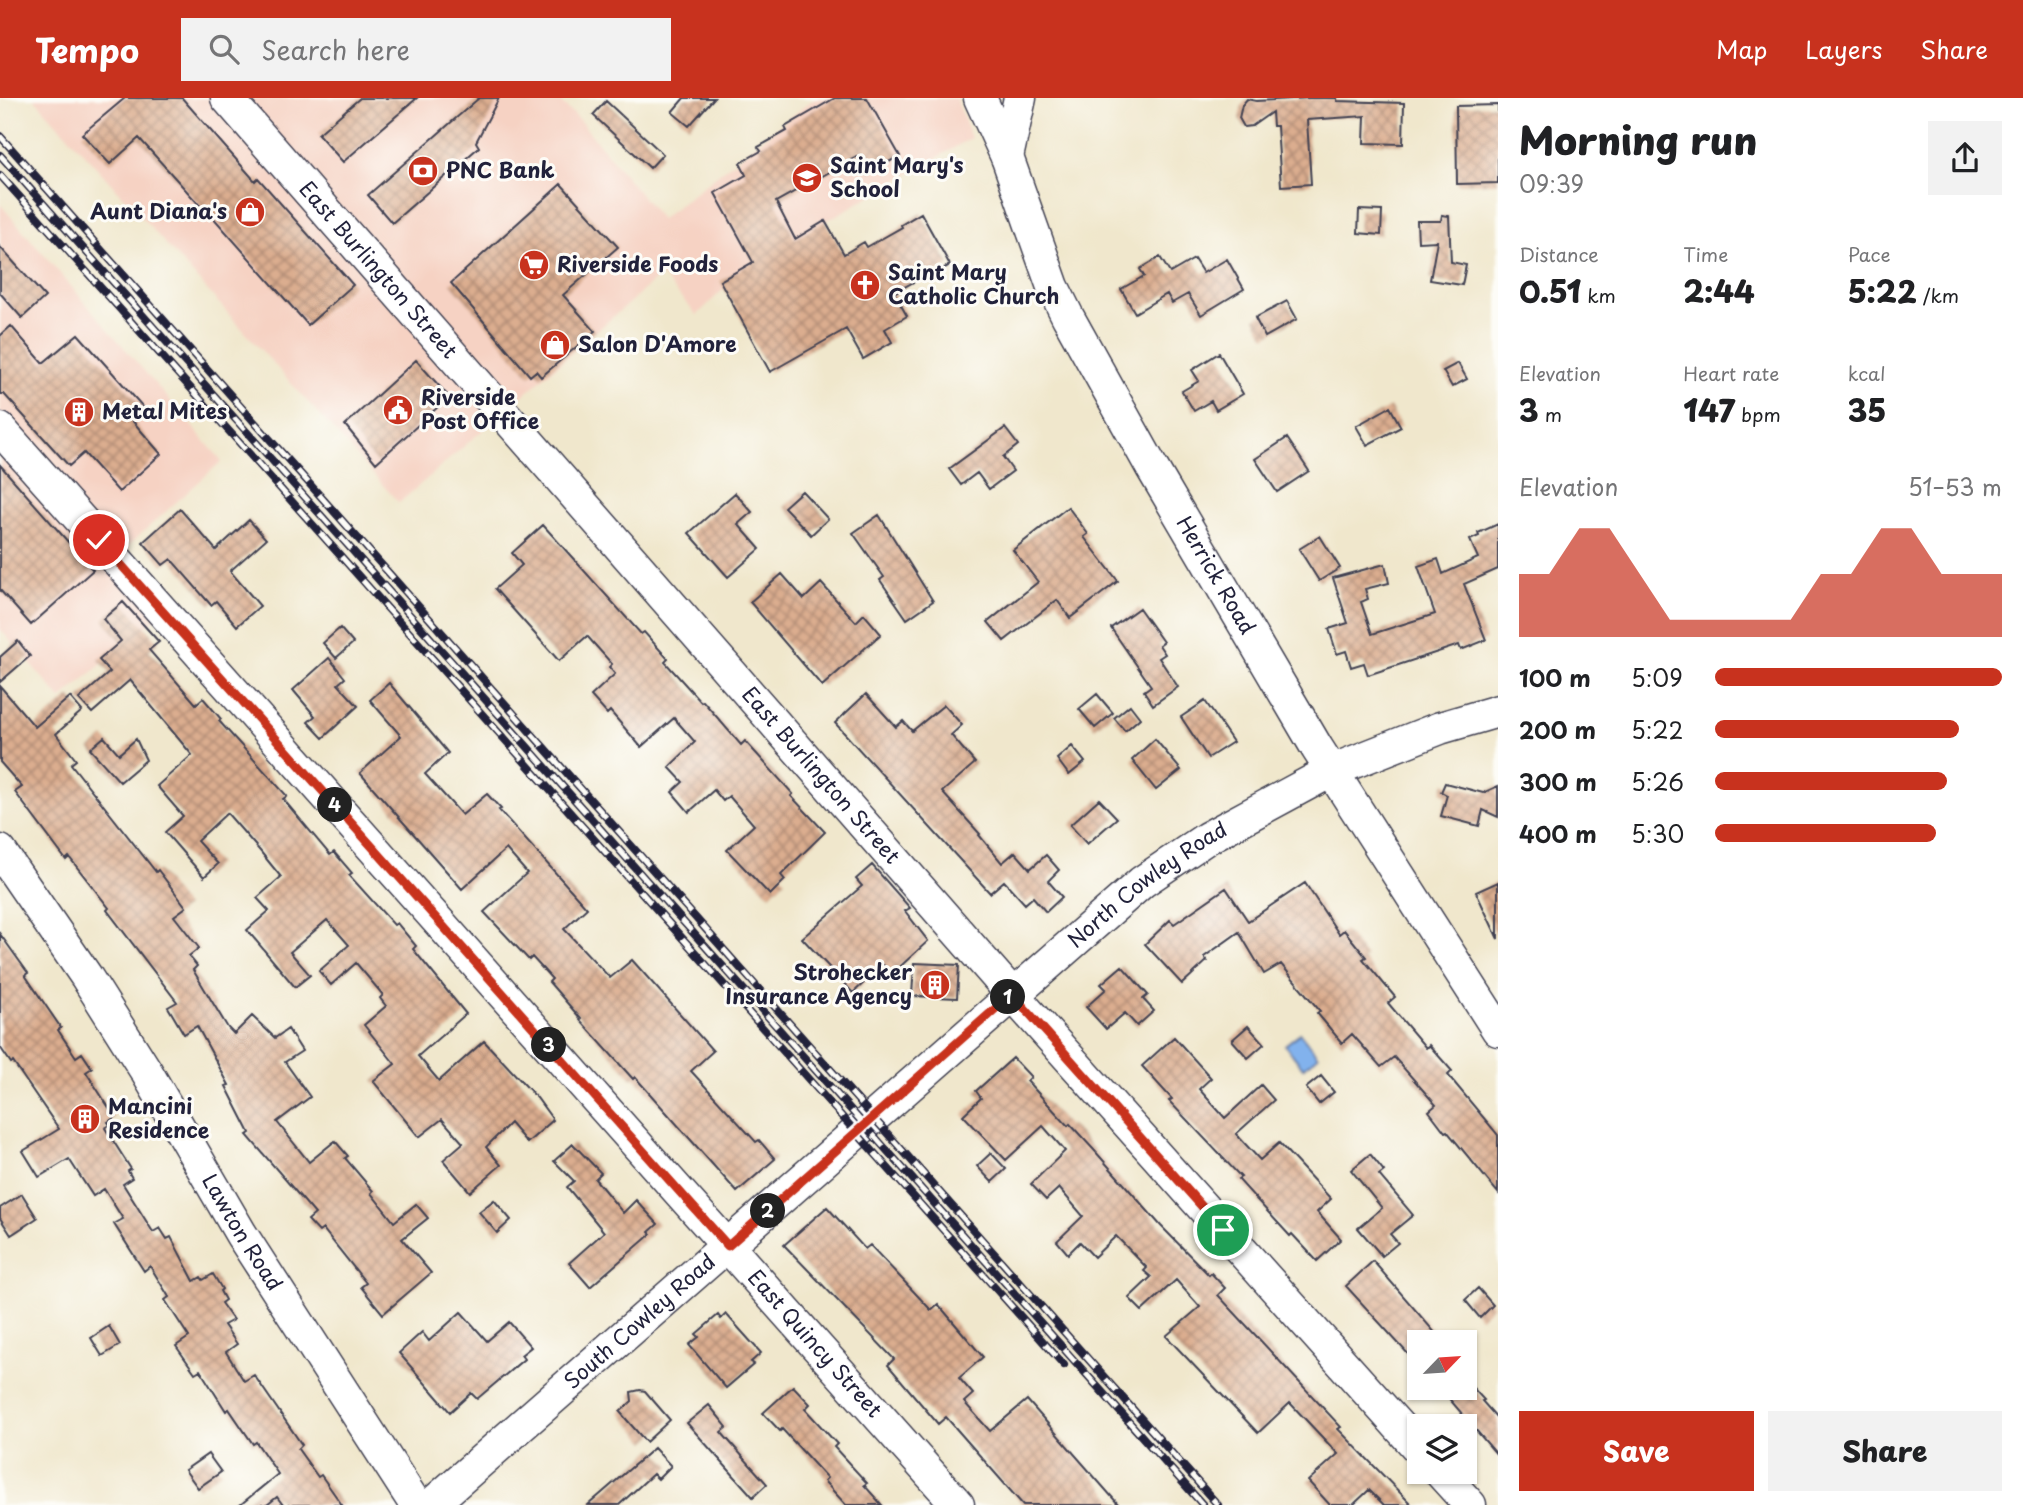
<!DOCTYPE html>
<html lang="en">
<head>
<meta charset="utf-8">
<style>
  body { margin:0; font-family:"Playpen Sans",sans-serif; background:#f2f2f2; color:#202124; height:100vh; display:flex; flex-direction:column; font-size:26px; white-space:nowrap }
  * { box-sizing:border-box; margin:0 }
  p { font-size:23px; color:#757577 }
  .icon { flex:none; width:38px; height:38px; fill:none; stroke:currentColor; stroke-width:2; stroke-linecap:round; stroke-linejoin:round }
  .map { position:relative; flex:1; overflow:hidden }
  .side { display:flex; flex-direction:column; background:#fff; width:525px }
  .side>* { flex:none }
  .needle { width:46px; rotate:65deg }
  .fabs { position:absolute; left:1407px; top:1232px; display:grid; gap:14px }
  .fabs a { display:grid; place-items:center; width:70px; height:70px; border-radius:0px; background:#fff; box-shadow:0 2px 5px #0004; font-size:35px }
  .pin { position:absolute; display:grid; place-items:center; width:60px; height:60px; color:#fff; margin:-30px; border:4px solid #fff; border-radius:50%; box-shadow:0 2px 7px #0007 }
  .km { position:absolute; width:35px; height:35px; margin:-18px; border-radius:50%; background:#222; color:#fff; font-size:19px; line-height:35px; text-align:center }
  .round { display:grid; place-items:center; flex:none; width:74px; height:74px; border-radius:0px; background:#f2f2f2 }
  .head { display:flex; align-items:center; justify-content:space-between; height:119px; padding:0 21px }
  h1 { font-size:38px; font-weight:800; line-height:52px }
  .figures { display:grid; grid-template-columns:repeat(3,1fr); gap:10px; height:119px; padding:7px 21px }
  .figures div { display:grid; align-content:center }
  .figures b { font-size:30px; font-weight:800 }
  .figures small { font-size:19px; font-weight:400 }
  .figures p { font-size:19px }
  .chart { height:196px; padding:14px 21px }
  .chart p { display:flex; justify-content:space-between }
  .chart svg { width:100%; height:126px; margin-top:7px; fill:#c8321e; opacity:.7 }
  .button { display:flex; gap:14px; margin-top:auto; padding:14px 21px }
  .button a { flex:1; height:80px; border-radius:0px; background:#c8321e; color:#fff; font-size:28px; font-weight:800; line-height:80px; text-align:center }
  .button a+a { background:#f2f2f2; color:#202124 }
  ul { padding:0 21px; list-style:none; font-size:23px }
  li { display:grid; grid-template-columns:112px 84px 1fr; align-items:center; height:52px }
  li i { height:18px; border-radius:9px; background:#c8321e }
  header { display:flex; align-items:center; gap:42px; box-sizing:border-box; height:98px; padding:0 35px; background:#c8321e; color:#fff }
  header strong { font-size:33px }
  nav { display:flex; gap:38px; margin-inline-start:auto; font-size:24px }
  .search { width:490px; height:63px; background:#f2f2f2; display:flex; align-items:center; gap:18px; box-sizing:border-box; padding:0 24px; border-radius:0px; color:#757577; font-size:26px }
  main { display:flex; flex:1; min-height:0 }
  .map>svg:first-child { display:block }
</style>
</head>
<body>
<header>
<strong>Tempo</strong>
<div class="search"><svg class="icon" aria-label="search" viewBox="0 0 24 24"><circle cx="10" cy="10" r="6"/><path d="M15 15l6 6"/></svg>Search here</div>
<nav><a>Map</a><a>Layers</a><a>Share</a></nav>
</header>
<main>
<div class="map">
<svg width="1498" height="1407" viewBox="0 0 1498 1407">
  <defs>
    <pattern id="building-cross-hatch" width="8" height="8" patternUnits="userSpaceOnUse" patternTransform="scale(1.75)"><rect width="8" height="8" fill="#dbad8f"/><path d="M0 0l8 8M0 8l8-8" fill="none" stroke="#b18c76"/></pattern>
  </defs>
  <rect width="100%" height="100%" fill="#fdfcf7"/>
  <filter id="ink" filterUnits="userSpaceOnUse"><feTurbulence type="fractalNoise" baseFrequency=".0143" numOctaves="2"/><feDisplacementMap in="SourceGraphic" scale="14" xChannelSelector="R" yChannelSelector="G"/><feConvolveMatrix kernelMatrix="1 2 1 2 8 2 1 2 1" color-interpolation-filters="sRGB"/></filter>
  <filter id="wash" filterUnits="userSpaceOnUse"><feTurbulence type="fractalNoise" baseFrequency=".00686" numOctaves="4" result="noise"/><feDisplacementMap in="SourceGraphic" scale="28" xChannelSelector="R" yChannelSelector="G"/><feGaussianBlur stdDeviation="1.57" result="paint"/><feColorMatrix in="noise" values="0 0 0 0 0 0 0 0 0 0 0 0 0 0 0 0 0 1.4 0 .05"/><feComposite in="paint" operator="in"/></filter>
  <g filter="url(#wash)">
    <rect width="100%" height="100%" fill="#f0e7cc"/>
    <!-- built -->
    <path fill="#f6d2c3" d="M34,0H566L562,6L576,18L661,121L815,0H956L971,40L795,141L784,120L767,156L720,183L724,191L697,217L661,177L399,405Z
      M0,106L222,363L112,462L163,514L61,601L0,531Z"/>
    <!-- water -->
    <path fill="#82b2ed" stroke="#526a94" stroke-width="2" d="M1300,935L1318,958L1303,970L1285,947Z"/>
    <g id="blocks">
      <!-- building -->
      <path fill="url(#building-cross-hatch)" d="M125,0H182L255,83L258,80L353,187L308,227L204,109L202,110L139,40L110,66L82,36Z
        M360,0H417L343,64L318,36Z
        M479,0H499L476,44L479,49L392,125L368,97Z
        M684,0H714L689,28L672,14Z
        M835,0H867L900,58L870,74L860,57L776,104L795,141L825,123L844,156L864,144L867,149L902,129L901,127L921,115L950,167L930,178L928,176L894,195L907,218L885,231L892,244L863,261L846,231L770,274L720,183L753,164L715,95L746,77L740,65L761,53L758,49L787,33L785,29Z
        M1309,0H1337V3L1404,5L1403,46L1364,45L1365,18L1307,22L1311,86L1281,88L1277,28H1273L1272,14L1252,28L1244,29L1239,20L1242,7L1247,1L1256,3Z
        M606,3L663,56L650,70L593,17Z
        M1498,7V85L1457,86L1456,8Z
        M561,86L618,149L563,197L595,233L541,279L536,273L530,278L451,185Z
        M1359,112L1382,113L1381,137L1358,135Z
        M1442,117L1449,118L1451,164L1466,167L1462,187L1430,182L1437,143L1418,144L1417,123H1441Z
        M0,149L45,199L22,220L0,195Z
        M1160,159L1170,175L1194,161L1203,175L1227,161L1244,191L1201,217L1188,196L1172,205L1167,196L1135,215L1121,191L1144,178L1140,171Z
        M1287,203L1297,221L1265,239L1255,220Z
        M11,228L43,265L78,236L143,309L130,320L161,356L119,394L84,355L69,368L4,296H0V238Z
        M1219,255L1243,296L1216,312L1211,303L1194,313L1182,293L1199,283L1192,272Z
        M416,262L449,299L376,365L345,327Z
        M1458,265L1467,281L1452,289L1443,273Z
        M1390,309L1401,329L1367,347L1356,328Z
        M1005,330L1018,347L1003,359L1013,373L989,391L977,375L961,387L949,371Z
        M1287,340L1309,373L1277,394L1255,361Z
        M0,367L93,472L31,527L0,492Z
        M802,393L828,421L811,437L784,409Z
        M735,395L752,414L738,426L760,451L728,479L689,435Z
        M1068,409L1088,436L1084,439L1118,483L1070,520L1057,502L1004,543L988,524L1038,484L1013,452Z
        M180,411L216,452L249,422L266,441L230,473L260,508L237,528L216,503L211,507L171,461L163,467L143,444Z
        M879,417L933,503L907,521L880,482L884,479L853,435Z
        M1498,426V471L1464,486L1486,542L1461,552L1459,547L1368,577L1364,565L1351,569L1346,553L1337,556L1329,531L1348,525L1333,480L1385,466L1389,485L1365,491L1368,501L1361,504L1372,536L1435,516L1418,468L1438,461L1443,476L1478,460L1470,442L1479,438L1478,435Z
        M543,427L641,536L644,534L668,561L665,564L701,604L703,603L741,647L745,643L793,696L791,698L825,734L781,777L785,782L770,797L727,752L754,727L729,698L723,703L714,692L689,714L672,694L683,684L669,669L695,644L674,620L641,649L610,613L607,616L591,598L615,576L609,569L612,566L587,538L559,563L495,491L522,467L512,455Z
        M1320,438L1340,470L1319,483L1299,451Z
        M782,476L804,501L821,485L856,524L864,516L881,536L822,588L750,504Z
        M123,504L159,544L149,552L196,606L203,600L221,621L219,623L287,698L283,701L330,757L334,754L352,775L349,777L394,827L397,825L416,848L413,851L466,916L418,958L439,983L484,943L537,1000L553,1022L527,1045L510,1025L486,1049L501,1067L470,1094L443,1062L463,1045L442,1021L419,1039L373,983L395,966L364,927L386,908L380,900L383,897L356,865L331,887L319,873L349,847L327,822L290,854L310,877L295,889L247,832L269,813L257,800L281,779L260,753L227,715L197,743L218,766L204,779L165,734L183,718L157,688L192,657L130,582L92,615L79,601L110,574L99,562L121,543L103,521Z
        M1139,510L1163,544L1159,547L1165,556L1159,560L1178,589L1153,607L1144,593L1151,588L1111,530Z
        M340,530L353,545L336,560L323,545Z
        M18,543L30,558L0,584V559Z
        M329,560L345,580L338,586L358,608L323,640L308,624L315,618L293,592Z
        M389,585L448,655L425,676L462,717L487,696L501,711L499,712L587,810L564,831L610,880L632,862L713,953L691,973L756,1044L759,1042L775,1061L737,1094L635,979L633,981L580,922L581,921L549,884L552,881L532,859L529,862L484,814L527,775L506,751L462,791L360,675L401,638L370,602Z
        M0,588L35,629L70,599L82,613L56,636L76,662L71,666L156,774L158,772L186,809L174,818L199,850L189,858L197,868L193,872L228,930L234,936L252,918L275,940L288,931L302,953L285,964L310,999L277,1024L309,1064L335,1043L348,1058L345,1060L373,1093L371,1095L394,1124L416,1106L428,1120L402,1141L431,1175L383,1216L361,1189L366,1185L323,1131L319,1134L308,1122L315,1116L247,1037L250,1035L226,988L229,987L197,928L184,936L168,909L177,904L107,812L109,810L69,759L66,762L15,694L22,689L0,664Z
        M866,596L896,629L903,623L912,633L944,607L962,627L951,637L975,665L942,694L980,736L979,737L1002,765L1015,754L1030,771L1046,757L1059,772L1048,783L1062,799L1046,814L1033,799L1025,806L1004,783L990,795L835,625Z
        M1097,596L1113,615L1095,630L1079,611Z
        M1205,603L1233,644L1208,660L1181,619Z
        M1130,607L1140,620L1125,633L1114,620Z
        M104,639L119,656L136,641L146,662L120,684L90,651Z
        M1155,641L1181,672L1156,692L1132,662Z
        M1072,648L1085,664L1069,677L1057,661Z
        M1445,685L1483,695L1498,688V719L1483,712L1479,728L1441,718L1447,697L1441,694Z
        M1099,701L1117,720L1087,746L1070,727Z
        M872,767L910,810L905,813L928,843L892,876L883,867L853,895L802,840L862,788L856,781Z
        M1498,784V841L1476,794Z
        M1305,785L1339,836L1344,832L1366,859L1363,861L1395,899L1388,905L1426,950L1429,947L1452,973L1448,977L1498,1037V1095L1447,1033L1445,1034L1429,1013L1436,1007L1394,959L1381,969L1352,936L1342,945L1317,915L1320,913L1281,866L1264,876L1239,834L1204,859L1207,863L1182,886L1145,846L1170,822L1174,826L1226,790L1248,823Z
        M0,836L28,875L25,877L61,930L58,932L76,959L82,955L92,970L86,974L115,1019L108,1024L110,1027L105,1030L131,1071L128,1073L132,1080L123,1086L153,1134L160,1130L167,1141L171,1139L194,1183L201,1179L203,1182L213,1176L222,1191L220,1193L225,1202L221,1205L233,1222L224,1227L237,1246L226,1254L244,1283L254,1277L302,1347L298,1351L318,1379L321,1377L342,1407H283L277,1399L267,1407H240L278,1376L256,1344L253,1346L229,1311L226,1313L200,1272L195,1275L176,1248L189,1239L165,1202L169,1199L150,1168L144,1173L114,1126L123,1121L104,1091L93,1098L69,1061L39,1079L23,1053L59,1031L13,964L11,965L0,949Z
        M914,865L959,867L957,900L912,898Z
        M1122,868L1148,897L1143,901L1154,913L1137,928L1125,915L1106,931L1086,909L1106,891L1101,886Z
        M1248,928L1264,946L1248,960L1232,942Z
        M1174,939L1211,980L1199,991L1225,1020L1261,987L1274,1002L1236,1036L1260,1062L1279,1045L1331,1101L1317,1114L1341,1141L1317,1163L1292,1136L1290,1138L1257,1102L1238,1081L1241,1079L1169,1003L1172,1001L1142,968Z
        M1013,960L1031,979L1027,983L1068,1028L1070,1026L1094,1052L1161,1128L1209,1177L1211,1175L1225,1190L1218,1197L1341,1329L1338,1331L1412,1407H1384L1369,1392L1353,1407H1330L1308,1383L1338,1356L1290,1305L1258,1335L1166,1238L1200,1209L1176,1182L1142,1213L1129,1200L1151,1179L1144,1173L1147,1170L1116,1138L1094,1159L1080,1144L1068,1156L1057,1143L1083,1118L1059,1090L1046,1102L1031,1086L1065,1053L1043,1028L1006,1062L963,1017L981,1000L976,993Z
        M1321,978L1334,994L1319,1006L1306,990Z
        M573,1046L601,1075L595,1081L623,1115L636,1102L658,1126L649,1134L651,1136L590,1189L569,1165L604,1134L567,1089L574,1083L554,1063Z
        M991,1055L1006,1071L992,1084L977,1068Z
        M1370,1056L1384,1073L1379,1077L1413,1117L1390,1136L1398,1145L1382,1158L1358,1130L1382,1110L1351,1072Z
        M22,1096L37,1120L11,1137L0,1120V1110Z
        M494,1102L511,1122L497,1135L479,1114Z
        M827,1109L865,1151L870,1147L931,1212L938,1206L983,1259L959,1280L973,1296L964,1304L990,1333L1027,1302L1119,1407H1023L946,1319L938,1326L888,1267L894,1261L784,1147Z
        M1373,1163L1443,1244H1419V1268L1346,1188Z
        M1478,1190L1493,1207L1480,1220L1465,1202Z
        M461,1214L487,1243L509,1224L531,1249L521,1257L524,1261L477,1301L471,1295L450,1314L399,1255L422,1234L429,1243Z
        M726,1216L761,1255L751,1264L754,1266L726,1290L689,1247L699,1239L696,1236L718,1217L721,1221Z
        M109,1228L120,1247L102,1258L91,1240Z
        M793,1288L810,1306L805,1311L837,1346L834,1349L867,1385L864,1387L882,1407H846L824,1383L827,1380L782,1331L780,1333L763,1315Z
        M1440,1290H1473L1484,1302L1482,1303L1498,1321V1358Z
        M640,1292L645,1293L670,1322L646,1344L620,1314L632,1303L631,1294Z
        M709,1307L727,1329L721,1334L767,1386L753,1399L687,1325Z
        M654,1350L671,1368L658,1381L653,1376L619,1407H588Z
        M208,1356L221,1374L198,1390L185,1372Z"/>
    </g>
  </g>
  <g filter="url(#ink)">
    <use href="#blocks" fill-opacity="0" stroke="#414051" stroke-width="2"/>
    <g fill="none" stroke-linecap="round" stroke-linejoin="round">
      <!-- minor casing -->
      <g stroke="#414051" stroke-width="35">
        <g id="minor">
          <path id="s1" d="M227,0L1012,896L1419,1351"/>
          <path id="s2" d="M980,0L1007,59L1053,189L1068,219L1151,368L1317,650L1498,932"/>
          <path d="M1007,59L1020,0"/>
          <path id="s3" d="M0,331L958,1407"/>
          <path id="s4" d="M0,753L86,878L146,973L241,1136L416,1407"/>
          <path d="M1440,1374L1470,1407"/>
          <path id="s5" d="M431,1407L1142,784L1207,740L1331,673L1440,630L1498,613"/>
        </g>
      </g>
      <!-- minor -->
      <use href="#minor" stroke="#fff" stroke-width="32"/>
      <!-- rail casing -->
      <g stroke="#22223b" stroke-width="8">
        <path id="rail" d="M0,38L1218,1407
          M0,57L1203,1407
          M0,77L1064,1267"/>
      </g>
      <!-- rail -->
      <use href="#rail" stroke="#fdfcf7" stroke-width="5" stroke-dasharray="16" stroke-linecap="butt"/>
    </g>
  </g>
  <g fill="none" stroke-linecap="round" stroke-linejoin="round" filter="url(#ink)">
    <!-- route casing -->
    <g stroke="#fff" stroke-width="14">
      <path id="route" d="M99,442L728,1148L1012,896L1223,1132"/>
    </g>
    <!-- route -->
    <use href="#route" stroke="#c8321e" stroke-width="9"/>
  </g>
  <!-- icons -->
  <defs>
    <g id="bank-disc" transform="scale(1.575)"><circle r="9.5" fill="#c8321e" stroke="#fdfcf7"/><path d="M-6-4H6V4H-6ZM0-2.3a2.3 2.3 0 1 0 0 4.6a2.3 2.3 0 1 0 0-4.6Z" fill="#fff"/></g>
    <g id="school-disc" transform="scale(1.575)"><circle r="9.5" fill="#c8321e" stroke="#fdfcf7"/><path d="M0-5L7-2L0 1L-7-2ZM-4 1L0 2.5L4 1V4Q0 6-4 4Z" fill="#fff"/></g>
    <g id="shop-disc" transform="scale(1.575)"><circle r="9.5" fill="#c8321e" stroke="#fdfcf7"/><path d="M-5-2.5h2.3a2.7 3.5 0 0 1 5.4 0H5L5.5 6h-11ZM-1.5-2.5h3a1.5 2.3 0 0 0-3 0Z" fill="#fff"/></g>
    <g id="supermarket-disc" transform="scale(1.575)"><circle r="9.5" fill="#c8321e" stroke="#fdfcf7"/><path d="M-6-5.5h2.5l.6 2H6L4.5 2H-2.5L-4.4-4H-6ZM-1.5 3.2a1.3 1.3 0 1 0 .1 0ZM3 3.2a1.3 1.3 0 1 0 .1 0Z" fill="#fff"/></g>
    <g id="church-disc" transform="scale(1.575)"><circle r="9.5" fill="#c8321e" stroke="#fdfcf7"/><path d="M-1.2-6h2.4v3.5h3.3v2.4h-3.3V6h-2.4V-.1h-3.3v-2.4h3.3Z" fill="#fff"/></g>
    <g id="civic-disc" transform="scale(1.575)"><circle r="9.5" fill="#c8321e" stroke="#fdfcf7"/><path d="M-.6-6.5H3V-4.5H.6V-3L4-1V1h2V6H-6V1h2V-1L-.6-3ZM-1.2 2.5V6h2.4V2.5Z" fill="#fff"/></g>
    <g id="building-disc" transform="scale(1.575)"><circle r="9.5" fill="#c8321e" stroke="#fdfcf7"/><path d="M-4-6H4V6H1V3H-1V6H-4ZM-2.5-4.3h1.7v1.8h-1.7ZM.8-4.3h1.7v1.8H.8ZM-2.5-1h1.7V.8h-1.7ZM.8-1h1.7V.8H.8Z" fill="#fff"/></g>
  </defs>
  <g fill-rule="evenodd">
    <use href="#bank-disc" x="423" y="73"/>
    <use href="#school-disc" x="807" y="80"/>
    <use href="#shop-disc" x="250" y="114"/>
    <use href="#supermarket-disc" x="534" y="167"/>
    <use href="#church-disc" x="865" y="187"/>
    <use href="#shop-disc" x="555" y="247"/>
    <use href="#civic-disc" x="398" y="312"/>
    <use href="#building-disc" x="79" y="314"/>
    <use href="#building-disc" x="935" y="887"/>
    <use href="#building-disc" x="85" y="1021"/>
  </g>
  <g text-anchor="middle" stroke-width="6" stroke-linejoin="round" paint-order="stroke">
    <!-- poi labels -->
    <g font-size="21" font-weight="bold" fill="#22223b" stroke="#fdfcf7" text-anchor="start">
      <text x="830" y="75">Saint Mary's<tspan x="830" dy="24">School</tspan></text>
      <text x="446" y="80">PNC Bank</text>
      <text x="227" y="121" text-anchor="end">Aunt Diana's</text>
      <text x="557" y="174">Riverside Foods</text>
      <text x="888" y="182">Saint Mary<tspan x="888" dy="24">Catholic Church</tspan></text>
      <text x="578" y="254">Salon D'Amore</text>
      <text x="421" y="307">Riverside<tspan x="421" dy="24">Post Office</tspan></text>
      <text x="102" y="321">Metal Mites</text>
      <text x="912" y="882" text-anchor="end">Strohecker<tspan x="912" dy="24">Insurance Agency</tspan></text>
      <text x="108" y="1016">Mancini<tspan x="108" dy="24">Residence</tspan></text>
    </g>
    <!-- street labels -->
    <g font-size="21" fill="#22223b" stroke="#fdfcf7">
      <text dy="7" stroke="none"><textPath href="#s1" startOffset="229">East Burlington Street</textPath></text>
      <text dy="7" stroke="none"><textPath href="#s2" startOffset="534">Herrick Road</textPath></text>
      <text dy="7" stroke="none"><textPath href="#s1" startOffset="901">East Burlington Street</textPath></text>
      <text dy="7" stroke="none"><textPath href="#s5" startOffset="948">North Cowley Road</textPath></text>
      <text dy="7" stroke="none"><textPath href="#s4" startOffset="452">Lawton Road</textPath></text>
      <text dy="7" stroke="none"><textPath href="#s5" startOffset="278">South Cowley Road</textPath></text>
      <text dy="7" stroke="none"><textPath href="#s3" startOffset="1225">East Quincy Street</textPath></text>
    </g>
  </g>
</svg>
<div class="fabs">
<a><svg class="needle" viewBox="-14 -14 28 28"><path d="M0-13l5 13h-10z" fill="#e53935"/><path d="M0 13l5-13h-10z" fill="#757577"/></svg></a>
<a><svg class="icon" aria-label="layers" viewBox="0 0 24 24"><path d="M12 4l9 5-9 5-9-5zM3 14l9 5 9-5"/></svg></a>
</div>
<div class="pin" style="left:1223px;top:1132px;background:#1e9e55"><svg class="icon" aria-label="arrive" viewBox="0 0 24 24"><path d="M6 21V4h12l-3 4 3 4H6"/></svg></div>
<div class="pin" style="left:99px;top:442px;background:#d93025"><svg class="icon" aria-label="check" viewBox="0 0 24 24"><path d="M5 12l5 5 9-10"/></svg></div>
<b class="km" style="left:1008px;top:899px">1</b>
<b class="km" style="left:768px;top:1113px">2</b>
<b class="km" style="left:549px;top:947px">3</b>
<b class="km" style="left:335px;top:707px">4</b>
</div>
<section class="side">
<div class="head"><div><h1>Morning run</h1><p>09:39</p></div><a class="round"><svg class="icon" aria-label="share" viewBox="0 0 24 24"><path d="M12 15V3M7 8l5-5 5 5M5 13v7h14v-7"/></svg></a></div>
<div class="figures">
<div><p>Distance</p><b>0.51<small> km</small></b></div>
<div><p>Time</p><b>2:44</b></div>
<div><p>Pace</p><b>5:22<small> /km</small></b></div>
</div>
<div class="figures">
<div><p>Elevation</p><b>3<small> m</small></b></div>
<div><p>Heart rate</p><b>147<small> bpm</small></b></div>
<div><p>kcal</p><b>35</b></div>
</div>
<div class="chart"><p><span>Elevation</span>51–53 m</p>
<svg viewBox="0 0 160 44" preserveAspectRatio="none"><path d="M0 44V22L10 22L20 6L30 6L40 22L50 38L60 38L70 38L80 38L90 38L100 22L110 22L120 6L130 6L140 22L150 22L160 22V44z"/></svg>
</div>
<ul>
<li><b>100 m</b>5:09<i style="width:100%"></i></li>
<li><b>200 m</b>5:22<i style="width:85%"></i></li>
<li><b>300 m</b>5:26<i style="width:81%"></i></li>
<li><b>400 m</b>5:30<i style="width:77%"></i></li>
</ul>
<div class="button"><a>Save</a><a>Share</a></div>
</section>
</main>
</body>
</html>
